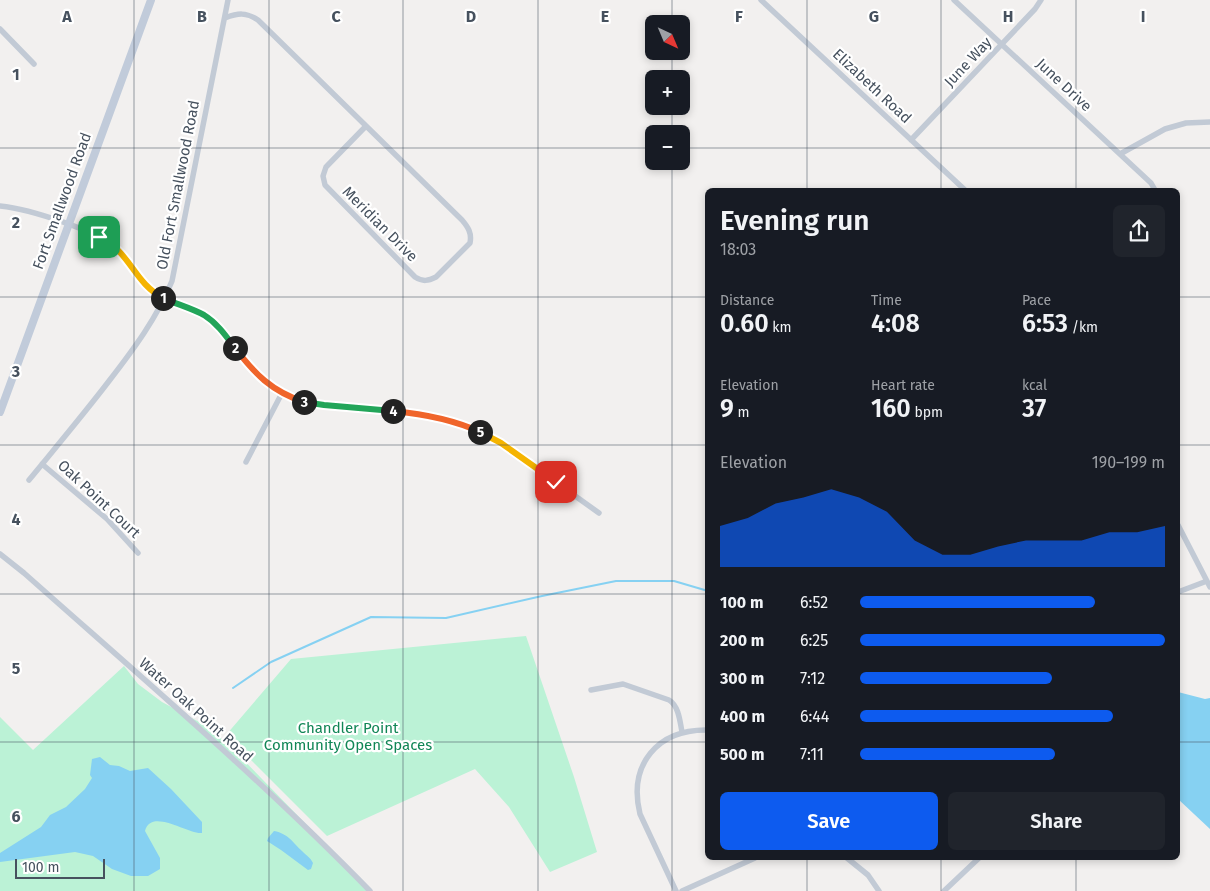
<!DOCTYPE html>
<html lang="en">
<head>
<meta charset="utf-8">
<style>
  body { margin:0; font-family:"Fira Sans",sans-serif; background:#20242c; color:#f1f3f6; height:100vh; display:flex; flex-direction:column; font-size:19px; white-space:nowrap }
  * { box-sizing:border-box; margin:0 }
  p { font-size:16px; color:#9ea1a6 }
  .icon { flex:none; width:28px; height:28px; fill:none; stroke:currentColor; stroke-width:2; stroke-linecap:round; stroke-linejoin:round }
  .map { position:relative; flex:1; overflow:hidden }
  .side { position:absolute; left:705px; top:188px; width:475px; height:672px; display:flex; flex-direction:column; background:#171b24; border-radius:8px; box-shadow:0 2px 8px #0003 }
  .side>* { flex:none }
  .needle { width:32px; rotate:136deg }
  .fabs { position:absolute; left:645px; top:15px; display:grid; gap:10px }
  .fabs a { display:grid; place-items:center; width:45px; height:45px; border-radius:8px; background:#171b24; box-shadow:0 2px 8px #0003; font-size:25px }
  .scale { position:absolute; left:15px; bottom:12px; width:90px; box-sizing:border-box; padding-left:5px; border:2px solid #46515e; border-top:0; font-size:14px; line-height:18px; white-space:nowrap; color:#46515e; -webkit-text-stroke:4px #fff; paint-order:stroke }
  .pin { position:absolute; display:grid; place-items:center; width:42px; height:42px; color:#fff; margin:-21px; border-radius:10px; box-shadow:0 2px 8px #0006 }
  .km { position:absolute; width:25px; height:25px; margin:-12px; border-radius:50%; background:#222; color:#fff; font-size:14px; line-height:25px; text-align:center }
  .round { display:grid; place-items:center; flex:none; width:52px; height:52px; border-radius:8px; background:#20242c }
  .headline { display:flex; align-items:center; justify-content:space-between; height:85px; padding:0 15px }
  h1 { font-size:28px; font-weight:600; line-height:38px }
  .figures { display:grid; grid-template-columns:repeat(3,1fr); gap:8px; height:85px; padding:5px 15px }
  .figures div { display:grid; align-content:center }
  .figures b { font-size:25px; font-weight:600 }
  .figures small { font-size:14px; font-weight:400 }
  .figures p { font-size:14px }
  .chart { height:140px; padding:10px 15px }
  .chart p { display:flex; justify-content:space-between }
  .chart svg { width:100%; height:90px; margin-top:5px; fill:#0d5bef; opacity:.7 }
  .action { display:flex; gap:10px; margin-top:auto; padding:10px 15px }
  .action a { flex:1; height:58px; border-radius:8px; background:#0d5bef; color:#fff; font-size:20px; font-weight:600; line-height:58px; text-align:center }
  .action a+a { background:#20242c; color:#f1f3f6 }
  ul { padding:0 15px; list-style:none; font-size:16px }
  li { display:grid; grid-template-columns:80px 60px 1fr; align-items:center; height:38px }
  li i { height:12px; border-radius:6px; background:#0d5bef }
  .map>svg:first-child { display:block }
</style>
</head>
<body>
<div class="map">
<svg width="1210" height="891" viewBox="0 0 1210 891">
  <rect width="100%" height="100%" fill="#f2f0ef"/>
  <!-- green -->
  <path fill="#bbf2d6" d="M526,636L574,777L597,852L550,872L509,807L475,769L327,836L226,735L291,659Z
    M124,666L138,684L162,702L201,723L227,743L371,891H0V717L33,750Z"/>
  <!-- water -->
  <path fill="#86d1f2" d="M1178,692L1205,699L1210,698V829L1178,799Z
    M100,757L110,765L119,766L130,771L148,768L171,789L202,822V833C189,835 151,807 145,831L160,858V869L148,876H131L112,869L93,856L75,852L0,862V853L41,827L50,815L66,807L85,789L92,778L90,775L92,759Z
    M274,831C289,834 292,842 302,851C307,856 310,857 313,863L311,869L308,870L281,850L267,841L268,838Z"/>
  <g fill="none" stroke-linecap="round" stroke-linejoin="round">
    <!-- stream -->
    <path stroke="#86d1f2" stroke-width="2" d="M233,688L271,662L371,617L446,618L542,596L616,581H674L708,591"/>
    <!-- minor -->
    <path stroke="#c2cad5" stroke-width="5.5" d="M761,0L965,190
      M954,0L1151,183L1155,190
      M225,18C238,13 246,12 258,20L462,220C468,227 472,233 470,243L436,277C428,281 423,282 415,277L325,185L323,176L326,167L366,126
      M0,29L34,64
      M911,140L1035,9L1041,0
      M1120,154L1165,129L1186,123L1210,122
      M0,206C29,209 100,231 120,251C132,263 137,279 150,290C168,304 194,305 211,320C227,334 238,354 252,370C268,388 291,399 314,404L426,414L460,423L501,443L599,513
      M246,462L282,393
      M42,464L107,519L138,553
      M29,480C56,447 83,415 109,381C133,350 157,318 172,281L228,0
      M1178,525L1210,587
      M0,554L24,573C141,677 261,779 370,891
      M1178,592L1207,581
      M591,690L623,684L669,700C679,706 680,722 682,732
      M847,858L868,875L879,891
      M676,891L640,814C628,765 657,729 708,730
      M682,891L755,858
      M944,891L979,858"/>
    <!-- secondary -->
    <path stroke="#c1cbda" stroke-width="8" d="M0,412L151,0"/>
  </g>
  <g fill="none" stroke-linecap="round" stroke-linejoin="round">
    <!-- split-1 casing -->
    <g stroke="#fff" stroke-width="10">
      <path id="split-1" d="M99,237C131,252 133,282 163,298"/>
    </g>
    <!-- split-2 casing -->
    <g stroke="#fff" stroke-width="10">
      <path id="split-2" d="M163,298C176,304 191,308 204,315C217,323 226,336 235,348"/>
    </g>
    <!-- split-3 casing -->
    <g stroke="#fff" stroke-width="10">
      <path id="split-3" d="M235,348C255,374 271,391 304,402"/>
    </g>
    <!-- split-4 casing -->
    <g stroke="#fff" stroke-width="10">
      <path id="split-4" d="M304,402L324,405L393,411"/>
    </g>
    <!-- split-5 casing -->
    <g stroke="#fff" stroke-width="10">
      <path id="split-5" d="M393,411C424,414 452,419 480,432"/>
    </g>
    <!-- split-6 casing -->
    <g stroke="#fff" stroke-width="10">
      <path id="split-6" d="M480,432L501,443L556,482"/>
    </g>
    <!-- split-1 -->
    <use href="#split-1" stroke="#f5b400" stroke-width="6"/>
    <!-- split-2 -->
    <use href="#split-2" stroke="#22a559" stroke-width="6"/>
    <!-- split-3 -->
    <use href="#split-3" stroke="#f0652b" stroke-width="6"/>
    <!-- split-4 -->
    <use href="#split-4" stroke="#22a559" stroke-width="6"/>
    <!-- split-5 -->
    <use href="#split-5" stroke="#f0652b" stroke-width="6"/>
    <!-- split-6 -->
    <use href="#split-6" stroke="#f5b400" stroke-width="6"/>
  </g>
  <!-- grid -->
  <path fill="none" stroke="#46515e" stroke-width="1" stroke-opacity="0.55" d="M134,0V891M269,0V891M403,0V891M538,0V891M672,0V24M807,0V190M941,0V190M1076,0V190M672,51V79M672,106V134M0,148H654M681,148H1210M672,161V891M0,297H708M1178,297H1210M0,445H708M1178,445H1210M0,594H708M1178,594H1210M0,742H708M1178,742H1210M807,858V891M941,858V891M1076,858V891"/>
  <g text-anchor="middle" stroke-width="4.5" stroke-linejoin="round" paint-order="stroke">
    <!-- street labels -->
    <g font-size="15" fill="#46515e" stroke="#fff">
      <text transform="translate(968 62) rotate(-47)" y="5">June Way</text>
      <text transform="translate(1064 85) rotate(43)" y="5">June Drive</text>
      <text transform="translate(872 86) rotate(43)" y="5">Elizabeth Road</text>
      <text transform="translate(178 185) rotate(-79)" y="5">Old Fort Smallwood Road</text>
      <text transform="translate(62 201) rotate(-70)" y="5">Fort Smallwood Road</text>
      <text transform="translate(380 224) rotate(45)" y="5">Meridian Drive</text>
      <text transform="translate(99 499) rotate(43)" y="5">Oak Point Court</text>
      <text transform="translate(196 710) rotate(42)" y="5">Water Oak Point Road</text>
    </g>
    <!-- park labels -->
    <g font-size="15" fill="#118656" stroke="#fff">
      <text x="348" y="733">Chandler Point<tspan x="348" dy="17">Community Open Spaces</tspan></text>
    </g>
  </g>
  <g font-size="16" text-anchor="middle" font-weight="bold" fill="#46515e" stroke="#fff" stroke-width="4.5" stroke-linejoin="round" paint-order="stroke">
    <text x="67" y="22">A</text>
    <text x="202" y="22">B</text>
    <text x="336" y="22">C</text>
    <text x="471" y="22">D</text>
    <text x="605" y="22">E</text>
    <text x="739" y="22">F</text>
    <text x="874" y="22">G</text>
    <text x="1008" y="22">H</text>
    <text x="1143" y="22">I</text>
    <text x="16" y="80">1</text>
    <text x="16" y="228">2</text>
    <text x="16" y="377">3</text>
    <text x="16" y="525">4</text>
    <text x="16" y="674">5</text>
    <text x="16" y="822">6</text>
  </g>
</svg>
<div class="fabs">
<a><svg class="needle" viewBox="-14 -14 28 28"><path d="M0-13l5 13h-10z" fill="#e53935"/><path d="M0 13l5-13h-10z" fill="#9ea1a6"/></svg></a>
<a>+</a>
<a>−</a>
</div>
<div class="scale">100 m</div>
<div class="pin" style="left:99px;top:237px;background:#1e9e55"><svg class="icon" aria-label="arrive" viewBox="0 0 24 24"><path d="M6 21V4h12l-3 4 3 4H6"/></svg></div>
<div class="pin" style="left:556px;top:482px;background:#d93025"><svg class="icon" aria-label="check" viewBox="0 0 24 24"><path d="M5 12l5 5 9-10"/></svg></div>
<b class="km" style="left:163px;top:298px">1</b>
<b class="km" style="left:235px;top:348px">2</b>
<b class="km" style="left:304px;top:402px">3</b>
<b class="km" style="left:393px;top:411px">4</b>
<b class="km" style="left:480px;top:432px">5</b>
<section class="side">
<div class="headline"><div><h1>Evening run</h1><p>18:03</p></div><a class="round"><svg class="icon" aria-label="share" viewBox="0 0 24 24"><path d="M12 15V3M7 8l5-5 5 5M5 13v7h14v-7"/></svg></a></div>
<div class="figures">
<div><p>Distance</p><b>0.60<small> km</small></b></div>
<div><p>Time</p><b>4:08</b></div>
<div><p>Pace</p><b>6:53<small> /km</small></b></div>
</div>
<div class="figures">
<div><p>Elevation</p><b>9<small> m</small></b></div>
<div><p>Heart rate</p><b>160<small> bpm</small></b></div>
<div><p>kcal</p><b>37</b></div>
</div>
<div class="chart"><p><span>Elevation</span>190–199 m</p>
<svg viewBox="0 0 160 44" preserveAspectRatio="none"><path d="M0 44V24L10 20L20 13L30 10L40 6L50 10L60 17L70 31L80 38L90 38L100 34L110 31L120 31L130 31L140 27L150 27L160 24V44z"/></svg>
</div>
<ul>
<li><b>100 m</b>6:52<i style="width:77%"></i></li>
<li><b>200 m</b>6:25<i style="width:100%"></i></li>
<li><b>300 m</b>7:12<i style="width:63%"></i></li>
<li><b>400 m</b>6:44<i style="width:83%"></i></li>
<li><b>500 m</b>7:11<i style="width:64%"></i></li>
</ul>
<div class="action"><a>Save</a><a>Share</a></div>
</section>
</div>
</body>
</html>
